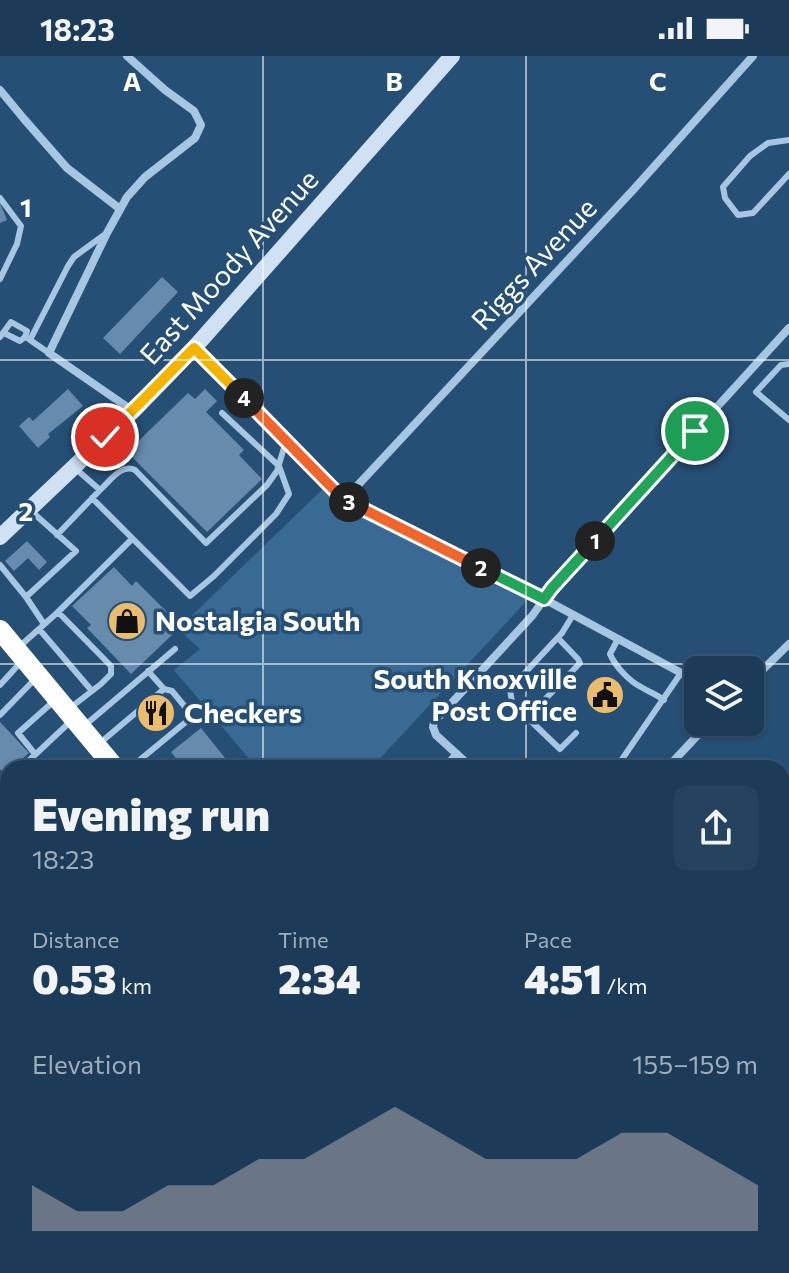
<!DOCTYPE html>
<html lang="en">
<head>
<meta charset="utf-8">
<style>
  body { margin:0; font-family:Commissioner,sans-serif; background:#25425e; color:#f1f3f6; height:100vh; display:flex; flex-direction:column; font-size:30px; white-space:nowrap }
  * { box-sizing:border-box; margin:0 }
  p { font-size:26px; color:#a0adba }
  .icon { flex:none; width:44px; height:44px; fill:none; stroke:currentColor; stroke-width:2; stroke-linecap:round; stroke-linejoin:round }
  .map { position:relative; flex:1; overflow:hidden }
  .panel { position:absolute; left:0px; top:704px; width:790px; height:514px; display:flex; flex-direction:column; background:#1c3b58; border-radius:24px 24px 0 0; box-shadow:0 2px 6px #0004,0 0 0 2px #3a556e }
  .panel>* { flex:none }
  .tools { position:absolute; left:684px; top:600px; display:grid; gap:16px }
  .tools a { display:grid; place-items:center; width:80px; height:80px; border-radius:12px; background:#1c3b58; box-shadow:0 2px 6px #0004,0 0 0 2px #3a556e; font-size:40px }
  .pin { position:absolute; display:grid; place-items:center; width:68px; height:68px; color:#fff; margin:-34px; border:4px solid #fff; border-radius:50%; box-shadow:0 2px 8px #0007 }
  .km { position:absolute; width:40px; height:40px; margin:-20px; border-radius:50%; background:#222; color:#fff; font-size:22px; line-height:40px; text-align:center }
  .round { display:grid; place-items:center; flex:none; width:84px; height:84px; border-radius:12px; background:#25425e }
  .overview { display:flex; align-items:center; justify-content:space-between; height:136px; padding:0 32px }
  h1 { font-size:44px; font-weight:800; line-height:60px }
  .stats { display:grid; grid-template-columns:repeat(3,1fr); gap:12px; height:136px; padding:8px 32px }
  .stats div { display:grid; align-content:center }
  .stats b { font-size:40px; font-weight:800 }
  .stats small { font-size:22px; font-weight:400 }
  .stats p { font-size:22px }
  .chart { height:224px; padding:16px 32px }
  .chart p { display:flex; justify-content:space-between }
  .chart svg { width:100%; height:144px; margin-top:8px; fill:#8c9099; opacity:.7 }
  .status { display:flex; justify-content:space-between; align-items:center; height:56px; padding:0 40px; background:#1c3b58; direction:ltr }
  .status svg { height:22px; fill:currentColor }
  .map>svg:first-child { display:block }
</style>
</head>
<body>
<div class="status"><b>18:23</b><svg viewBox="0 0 49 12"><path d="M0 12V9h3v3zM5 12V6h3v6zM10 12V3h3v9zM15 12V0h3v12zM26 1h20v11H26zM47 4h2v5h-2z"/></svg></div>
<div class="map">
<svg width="789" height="1217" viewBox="0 0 789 1217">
  <rect width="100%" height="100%" fill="#264f76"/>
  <!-- green -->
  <path fill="#396a94" d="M328,428L344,444L533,538L371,712H257L174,614L200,593L178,573Z"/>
  <!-- building -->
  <path fill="#668bad" d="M0,147L7,164L0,167Z
    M162,221L178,236L120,298L103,282Z
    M68,333L83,350L48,378L50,381L38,392L19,370L29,361L33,365Z
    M205,333L217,345L206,356L244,394L239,399L262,423L207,476L127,396L188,337L195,343Z
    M27,485L47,506L39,514L28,502L14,515L5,505Z
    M114,511L132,530L136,525L168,557L160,565L173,578L131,618L87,572L91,569L72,550Z
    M162,642L172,654L150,673L139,660Z
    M0,666L29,697L12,712H8V716L5,719L0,713Z
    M201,672L233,712H184L171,696Z
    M279,1210H280L287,1217H271Z
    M712,1210H754L751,1215L754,1217H713L709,1214Z"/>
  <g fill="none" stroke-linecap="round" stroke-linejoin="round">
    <!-- lane -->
    <path stroke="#a7c6e2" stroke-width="6" d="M789,84L768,87L750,100L723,131L725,142L738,159L753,157L789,118
      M0,142L21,170L17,188L0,223
      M4,277L20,285L25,281L27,282
      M0,281L11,266L27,275L25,281
      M49,297L30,284L68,210L74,201L104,179
      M789,308L781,309L756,336L789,364
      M100,434C110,425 122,407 135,414L206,487L267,429L277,415L286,385
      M92,442L190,540L214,520L276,458L289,438L279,410L222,357
      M57,479L100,434L76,413
      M0,509L26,541L44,568
      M26,541L76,495L31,455
      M58,556L132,483
      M573,559L562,577L510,633L512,647L560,693L576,677
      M39,573L92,635
      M618,583L610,598C615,610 629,625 641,631C649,636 656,638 664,644
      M20,590L58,556L111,610V618L101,628L70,652
      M148,615L164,633
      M0,629L21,606
      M0,659L35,623
      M527,662L580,607L578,603L558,582
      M84,670L175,593
      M100,687L164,633L172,635L186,652L187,665L130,712
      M35,698L18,677L54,645
      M21,712L71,665
      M90,712L101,702
      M616,712L681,617
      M0,731L8,724
      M152,1210L159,1217
      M48,1217L55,1210"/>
    <!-- street -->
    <path stroke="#a7c6e2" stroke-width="8" d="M127,0L165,34L194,55L201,69L195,82L145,121L127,141L107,177L49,297L133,355
      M0,34L24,63L67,112L120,153
      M194,293L344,444L544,543L698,626
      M344,444L634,133L753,0
      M750,626L789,588
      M444,712L457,698
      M472,712L436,679L433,671L434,666L532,560L552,532L789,272
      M667,712L710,666
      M0,972L8,964
      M782,1075L789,1064
      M0,1152L8,1145
      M0,1197L8,1205
      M12,1210L19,1217
      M198,1217L206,1210
      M688,1217L692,1210"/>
    <!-- secondary -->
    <path stroke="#cfe1f3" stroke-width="16" d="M0,481L133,355L194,292L452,0"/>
    <!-- highway -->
    <path stroke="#fff" stroke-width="20" d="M0,574L115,712
      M609,1210L619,1217"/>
  </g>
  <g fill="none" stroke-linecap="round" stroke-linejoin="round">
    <!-- split-1 casing -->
    <g stroke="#fff" stroke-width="16">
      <path id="split-1" d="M595,485L695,375"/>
    </g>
    <!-- split-2 casing -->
    <g stroke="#fff" stroke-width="16">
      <path id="split-2" d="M481,512L544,543L552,532L595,485"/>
    </g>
    <!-- split-3 casing -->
    <g stroke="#fff" stroke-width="16">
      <path id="split-3" d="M349,446L481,512"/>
    </g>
    <!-- split-4 casing -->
    <g stroke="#fff" stroke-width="16">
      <path id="split-4" d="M244,342L344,444L349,446"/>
    </g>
    <!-- split-5 casing -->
    <g stroke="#fff" stroke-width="16">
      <path id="split-5" d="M140,347L194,292L244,342"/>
    </g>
    <!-- split-6 casing -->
    <g stroke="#fff" stroke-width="16">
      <path id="split-6" d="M105,381L140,347"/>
    </g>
    <!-- split-1 -->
    <use href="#split-1" stroke="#22a559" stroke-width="10"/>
    <!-- split-2 -->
    <use href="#split-2" stroke="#22a559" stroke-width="10"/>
    <!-- split-3 -->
    <use href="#split-3" stroke="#f0652b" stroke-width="10"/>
    <!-- split-4 -->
    <use href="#split-4" stroke="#f0652b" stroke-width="10"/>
    <!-- split-5 -->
    <use href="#split-5" stroke="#f5b400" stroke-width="10"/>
    <!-- split-6 -->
    <use href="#split-6" stroke="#f5b400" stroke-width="10"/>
  </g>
  <!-- grid -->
  <path fill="none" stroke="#fff" stroke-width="2" stroke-opacity="0.55" d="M263,0V712M526,0V712M0,304H789M0,608H789M0,913H8M782,913H789M263,1210V1217M526,1210V1217"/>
  <!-- icons -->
  <defs>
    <g id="shop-disc" transform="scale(2)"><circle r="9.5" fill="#ebbc6c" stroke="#264f76"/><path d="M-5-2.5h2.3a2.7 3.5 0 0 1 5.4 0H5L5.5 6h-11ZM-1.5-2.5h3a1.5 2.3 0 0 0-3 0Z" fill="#111"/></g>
    <g id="civic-disc" transform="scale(2)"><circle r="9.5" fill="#ebbc6c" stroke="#264f76"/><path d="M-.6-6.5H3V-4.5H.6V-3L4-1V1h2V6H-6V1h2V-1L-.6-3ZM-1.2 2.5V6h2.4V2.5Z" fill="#111"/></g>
    <g id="restaurant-disc" transform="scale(2)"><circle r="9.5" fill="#ebbc6c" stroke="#264f76"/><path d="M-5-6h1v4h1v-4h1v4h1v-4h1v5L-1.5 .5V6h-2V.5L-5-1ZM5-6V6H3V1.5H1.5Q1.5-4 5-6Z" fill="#111"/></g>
  </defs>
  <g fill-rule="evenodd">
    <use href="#shop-disc" x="127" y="565"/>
    <use href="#civic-disc" x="605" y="639"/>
    <use href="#restaurant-disc" x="156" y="657"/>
  </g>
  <g text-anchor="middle" stroke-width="7" stroke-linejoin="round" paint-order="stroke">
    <!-- street labels -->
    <g font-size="28" fill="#fff" stroke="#264f76">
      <text transform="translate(534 208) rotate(-47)" y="10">Riggs Avenue</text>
      <text transform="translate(229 211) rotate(-48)" y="10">East Moody Avenue</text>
    </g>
    <!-- poi labels -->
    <g font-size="28" font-weight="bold" fill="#fff" stroke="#264f76" text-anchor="start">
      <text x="155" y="575">Nostalgia South</text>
      <text x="577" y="633" text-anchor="end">South Knoxville<tspan x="577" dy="32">Post Office</tspan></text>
      <text x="184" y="667">Checkers</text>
    </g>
  </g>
  <g font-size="26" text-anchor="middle" font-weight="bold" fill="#fff" stroke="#264f76" stroke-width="7" stroke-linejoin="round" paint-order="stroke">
    <text x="132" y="35">A</text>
    <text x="394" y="35">B</text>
    <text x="658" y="35">C</text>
    <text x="26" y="161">1</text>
    <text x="26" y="465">2</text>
  </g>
</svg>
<div class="tools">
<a><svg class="icon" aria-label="layers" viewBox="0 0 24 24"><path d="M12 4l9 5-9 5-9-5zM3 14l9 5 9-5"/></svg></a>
</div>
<div class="pin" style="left:695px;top:375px;background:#1e9e55"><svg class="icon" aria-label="arrive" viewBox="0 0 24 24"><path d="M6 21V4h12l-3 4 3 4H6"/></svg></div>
<div class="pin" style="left:105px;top:381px;background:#d93025"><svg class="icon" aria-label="check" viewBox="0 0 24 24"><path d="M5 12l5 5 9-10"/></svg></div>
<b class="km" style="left:595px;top:485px">1</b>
<b class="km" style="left:481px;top:512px">2</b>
<b class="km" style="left:349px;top:446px">3</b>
<b class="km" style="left:244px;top:342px">4</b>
<section class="panel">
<div class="overview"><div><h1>Evening run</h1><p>18:23</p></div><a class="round"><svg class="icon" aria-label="share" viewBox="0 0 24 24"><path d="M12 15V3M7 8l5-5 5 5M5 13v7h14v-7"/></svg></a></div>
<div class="stats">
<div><p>Distance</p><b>0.53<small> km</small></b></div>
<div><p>Time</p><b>2:34</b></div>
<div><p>Pace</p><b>4:51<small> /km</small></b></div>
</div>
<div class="chart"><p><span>Elevation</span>155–159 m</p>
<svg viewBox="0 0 160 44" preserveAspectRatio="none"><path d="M0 44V30L10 38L20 38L30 30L40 30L50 22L60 22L70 14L80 6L90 14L100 22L110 22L120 22L130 14L140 14L150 22L160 30V44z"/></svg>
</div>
</section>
</div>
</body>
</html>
